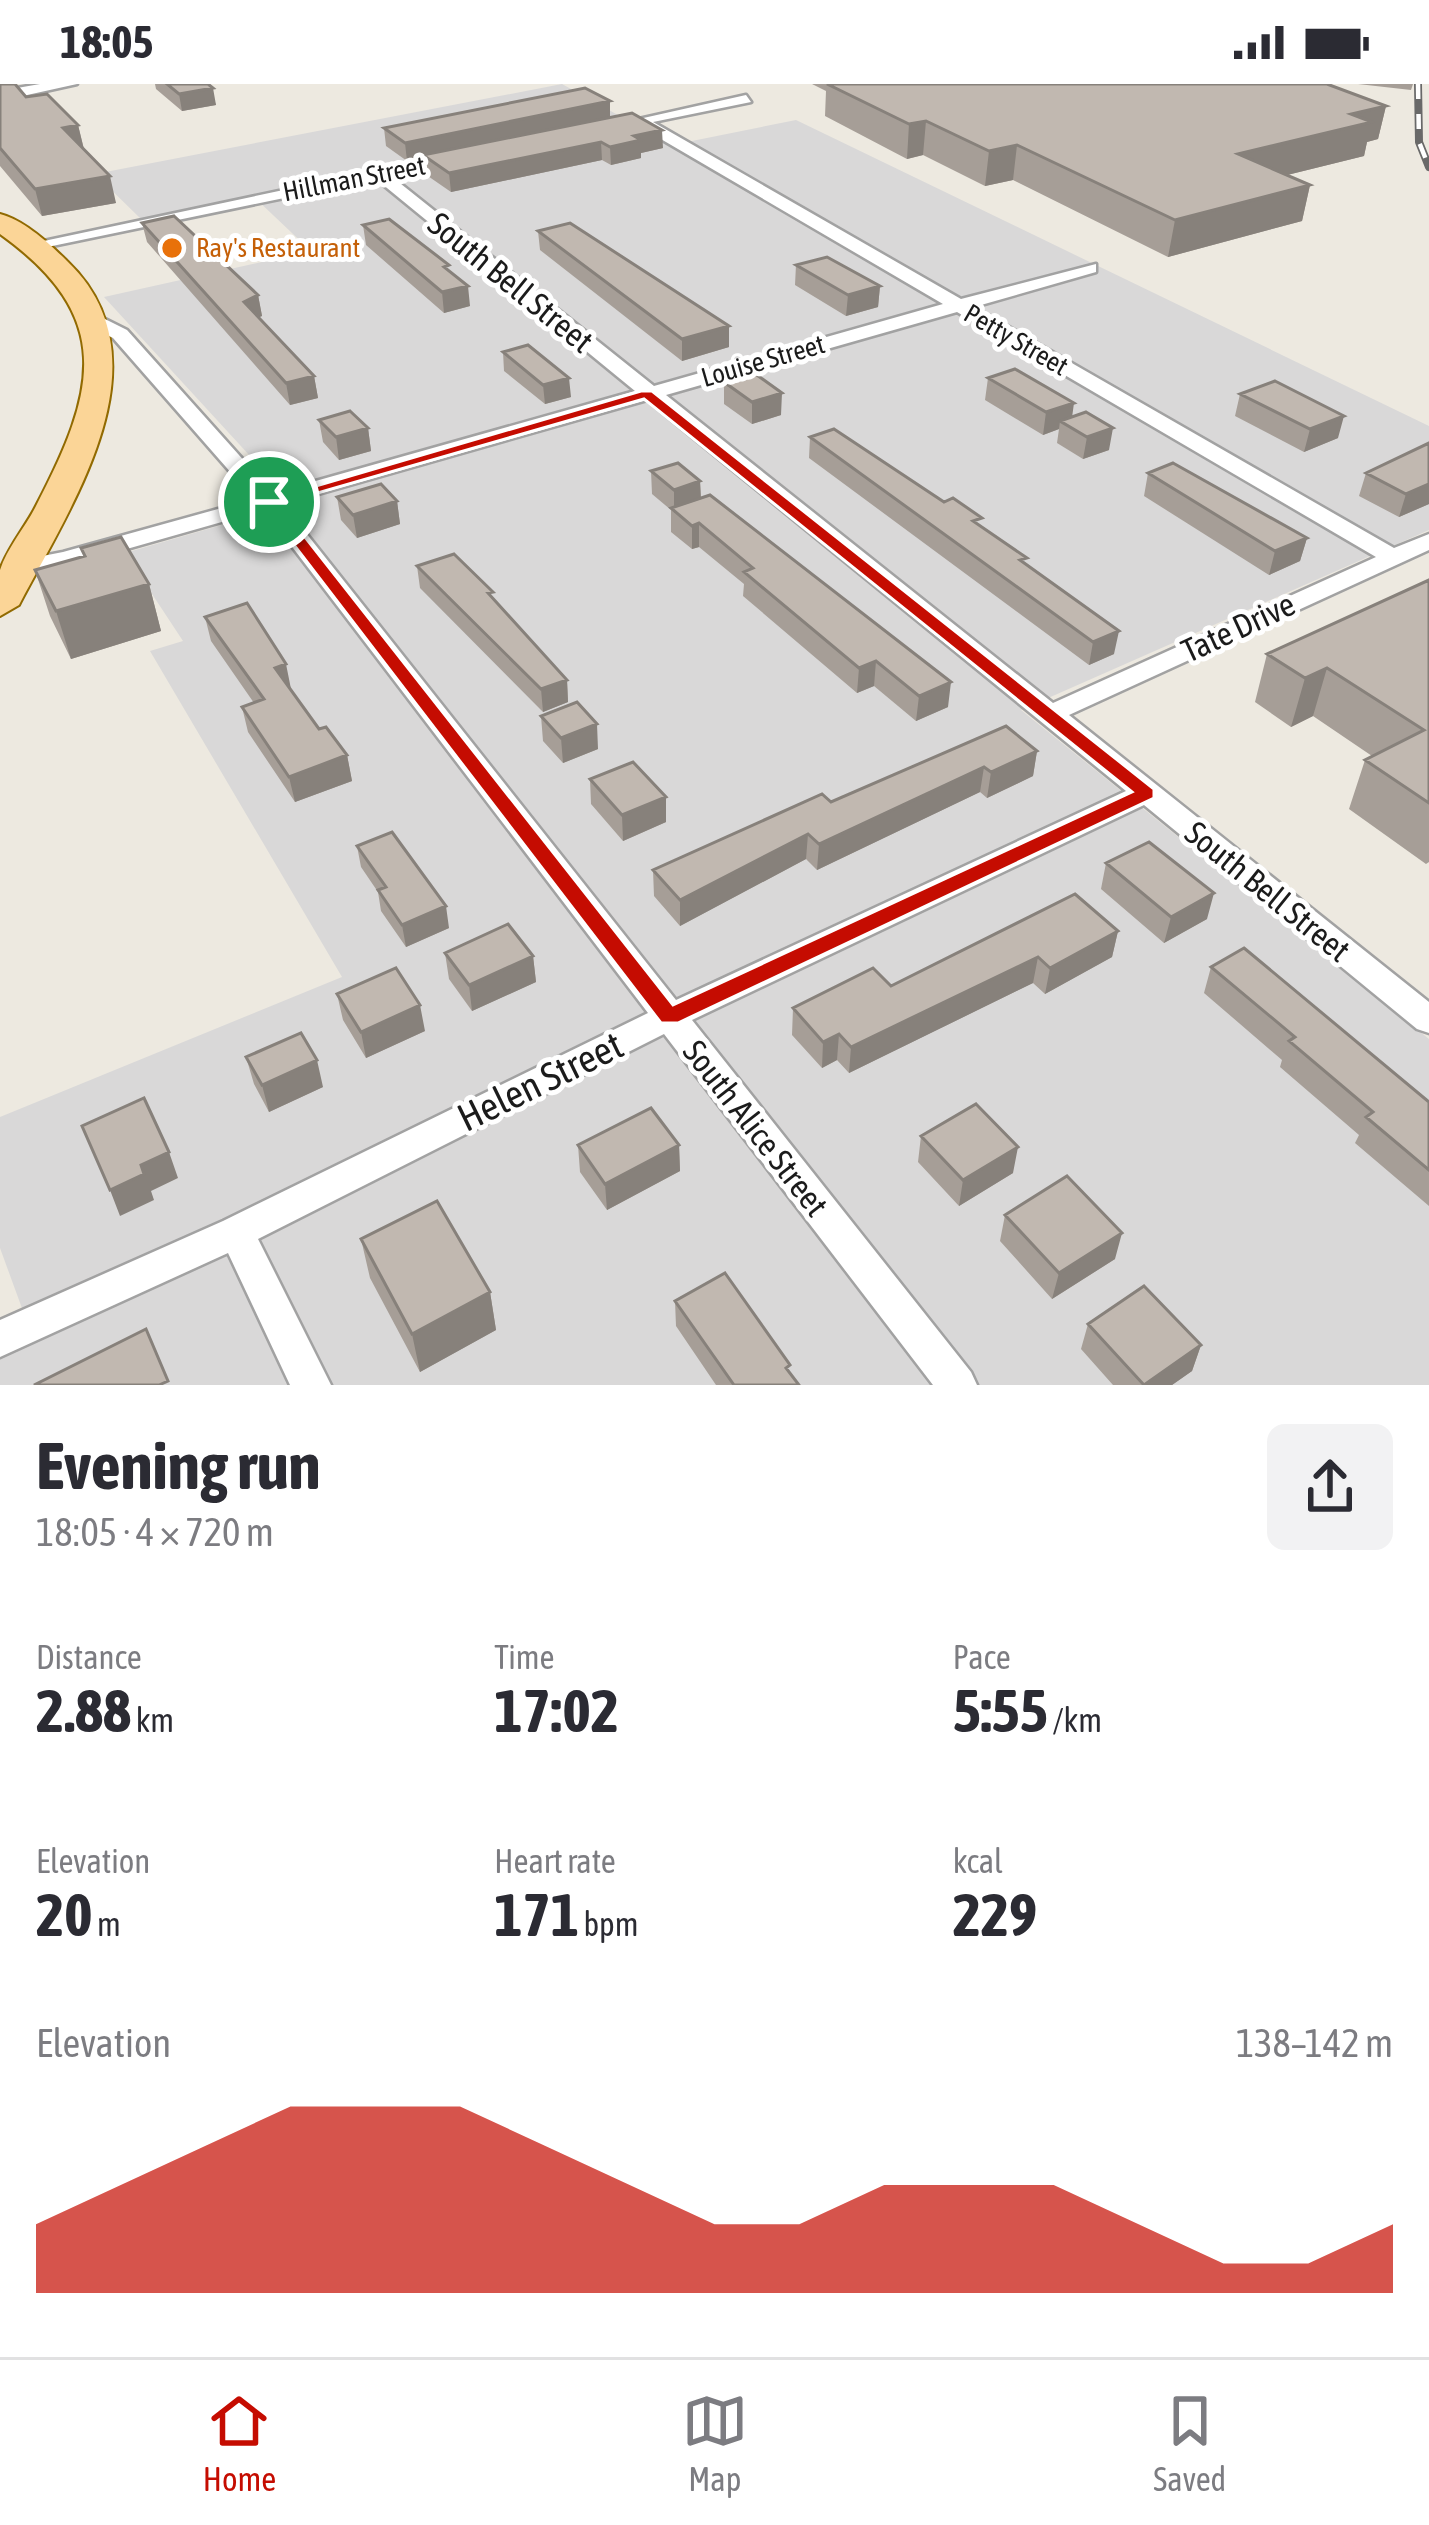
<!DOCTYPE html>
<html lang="en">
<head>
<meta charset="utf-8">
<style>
  body { margin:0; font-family:"Asap Condensed",sans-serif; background:#f2f2f3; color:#2b2b33; height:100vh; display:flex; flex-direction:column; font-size:45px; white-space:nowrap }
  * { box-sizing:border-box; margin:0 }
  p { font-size:39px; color:#7c7c81 }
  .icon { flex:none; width:66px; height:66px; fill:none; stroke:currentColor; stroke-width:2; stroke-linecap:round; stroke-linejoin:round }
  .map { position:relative; height:1301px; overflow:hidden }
  .sheet { display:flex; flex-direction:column; background:#fff; flex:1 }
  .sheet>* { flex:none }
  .pin { position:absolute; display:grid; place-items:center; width:102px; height:102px; color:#fff; margin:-51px; border:6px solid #fff; border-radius:50%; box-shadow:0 3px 12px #0007 }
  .round { display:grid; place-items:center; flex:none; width:126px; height:126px; border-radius:18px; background:#f2f2f3 }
  .overview { display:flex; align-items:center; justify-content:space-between; height:204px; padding:0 36px }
  h1 { font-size:66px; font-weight:700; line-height:90px }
  .figures { display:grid; grid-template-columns:repeat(3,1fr); gap:18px; height:204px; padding:12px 36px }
  .figures div { display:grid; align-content:center }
  .figures b { font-size:60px; font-weight:700 }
  .figures small { font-size:33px; font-weight:400 }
  .figures p { font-size:33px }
  .chart { height:336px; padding:24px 36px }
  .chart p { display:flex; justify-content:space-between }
  .chart svg { width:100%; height:216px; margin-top:12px; fill:#c50c01; opacity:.7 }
  .status { display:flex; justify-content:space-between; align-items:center; height:84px; padding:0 60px; background:#fff; direction:ltr }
  .status svg { height:33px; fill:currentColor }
  .tab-bar { display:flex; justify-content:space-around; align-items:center; height:168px; border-top:3px solid #e1e1e2; background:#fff; font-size:33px; color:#7c7c81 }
  .tab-bar a { display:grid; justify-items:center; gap:6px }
  .tab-bar .active { color:#c50c01 }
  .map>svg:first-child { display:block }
</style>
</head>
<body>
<div class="status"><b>18:05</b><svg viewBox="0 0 49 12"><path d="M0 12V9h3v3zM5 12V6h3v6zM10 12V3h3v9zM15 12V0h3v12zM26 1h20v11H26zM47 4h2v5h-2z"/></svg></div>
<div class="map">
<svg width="1429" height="1301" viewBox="0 0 1429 1301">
  <rect width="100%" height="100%" fill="#ede9e0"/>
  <!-- residential -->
  <path fill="#d9d8d8" d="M562,0L672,61L796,36L1429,342V446L1021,626L1429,955V1301H0V1238L23,1227L0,1164V1033L342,893L150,567L183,557L125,469L294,420L104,213L311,167L253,112L141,135L95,90Z"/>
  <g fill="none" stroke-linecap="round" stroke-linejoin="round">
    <!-- minor casing -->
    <g stroke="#a2a2a2" stroke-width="5">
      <path id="minor" d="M746,11L751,18L653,38L961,215L1096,180V188L974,223L1394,464L1429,450V466L1069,631L1429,918V949L1417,945L1144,721L692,936L971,1288L977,1301H933L664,950L258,1155L331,1301H290L228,1169L0,1273V1236L223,1137L648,929L264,426L74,480L20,490L8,483L12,478L63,468L254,415L113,254L87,241V233H101L127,246L273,409L635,307L376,95L33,166L25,161L458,69L466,74L463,77L391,92L654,302L943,220L630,37ZM957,228L1376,473L1053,619L666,311ZM647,316L1126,707L676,916L283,420Z"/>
    </g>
    <!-- tertiary casing -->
    <g stroke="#a2a2a2" stroke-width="5">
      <path id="tertiary" d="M40,0H77L0,17V7Z"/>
    </g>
    <!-- primary casing -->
    <g stroke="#916a01" stroke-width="4">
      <path id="primary" d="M0,130C24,136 50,160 67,177C171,276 71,421 19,521L0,532C0,519 0,499 0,486C7,464 26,442 36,422C96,307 116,233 0,150Z"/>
    </g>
    <!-- minor -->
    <use href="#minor" fill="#fff" fill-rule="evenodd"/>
    <!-- tertiary -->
    <use href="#tertiary" fill="#fff" fill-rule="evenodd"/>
    <!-- primary -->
    <use href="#primary" fill="#fbd597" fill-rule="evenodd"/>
    <!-- rail casing -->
    <g stroke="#696969" stroke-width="8">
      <path id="rail" d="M1418,0L1419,58L1429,83"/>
    </g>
    <!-- rail -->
    <use href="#rail" stroke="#fff" stroke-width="4.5" stroke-dasharray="15" stroke-linecap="butt"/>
  </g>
  <!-- wall -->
  <path fill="#a69e97" d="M155,0H208L216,21L182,27L156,5Z
    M812,0H1327L1386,22L1378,55L1367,58L1364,72L1287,91L1310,101L1302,137L1168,173L1013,96L985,102L923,71L907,75L825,32L826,7Z
    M1358,0H1413L1411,6Z
    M26,13L78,41L84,65L116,119L42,132L0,82V64Z
    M610,17V34L663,64L641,69V74L611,81L602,76L451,108L425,90L423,74L407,77L386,62L384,44Z
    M142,139L258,211L262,232L259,233L314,292L318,314L290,321L147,158Z
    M363,141L449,187L470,222L444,229L366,161Z
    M538,147L729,263L682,277L540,166Z
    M796,181L880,202L878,223L846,232L795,201Z
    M503,268L571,313L545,320L504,287Z
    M988,294L1072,333L1109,366L1083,375L1057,359L1059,345L1043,351L985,316Z
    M724,298L781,331L752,340L724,320Z
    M1240,310L1338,354L1304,368L1235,332Z
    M319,336L368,344L371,367L339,376L323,358Z
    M810,353L981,442L1026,481L1114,570L1089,581L809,374Z
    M1429,359V420L1399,433L1359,412L1366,389Z
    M651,387L700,397L701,414L948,623L916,637L874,602L857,609L743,512L744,500L699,463L692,465L671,448V426L652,410Z
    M1148,389L1307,454L1300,477L1269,491L1144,412Z
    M337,413L397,417L400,440L357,454L341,436Z
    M81,464L149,500L161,547L71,575L50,532L35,486L84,472Z
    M417,482L494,516L567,596L568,618L543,628L420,504Z
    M1429,496V778L1426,780L1349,725L1365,676L1372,672L1313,632L1291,643L1255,618L1267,570Z
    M205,533L290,605L319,645L347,671L352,697L295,718L248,648L242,623L254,619L211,557Z
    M541,632L598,665L563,679L543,657Z
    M1037,667L1033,692L987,714L980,708L817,786L806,775L680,842L654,812L653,786L831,718Z
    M590,695L666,738L623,757L591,720Z
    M357,762L449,844L406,863L381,827L378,808L361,783Z
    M1106,779L1207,835L1164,859L1101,805Z
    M1118,847L1112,873L1045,910L1033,899L849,989L837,976L822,984L792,951L793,924Z
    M445,869L533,872L536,898L472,927L449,895Z
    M1211,883L1429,1018V1122L1355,1059L1359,1051L1280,983L1282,976L1204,909Z
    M337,910L425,947L366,974L343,936Z
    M246,973L323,1003L269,1028L254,1000Z
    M921,1052L1013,1089L959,1122L918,1078Z
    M578,1061H679L680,1087L607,1126L580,1088Z
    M1005,1131L1115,1175L1052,1215L1000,1157Z
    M361,1155L490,1208L496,1246L420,1288L370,1194Z
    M675,1217L799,1301H716L676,1242Z
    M1088,1240L1201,1261L1192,1287L1172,1301H1113L1081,1265Z"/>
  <!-- shaded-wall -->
  <path fill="#87817b" d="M213,4L216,21L182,27L179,10Z
    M610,17V35L423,71V74L407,77L405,59Z
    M1386,22L1378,55L1367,58L1364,72L1231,105L1238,70L1351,30Z
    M926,37L923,71L907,75L909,40Z
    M78,41L84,66L63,44Z
    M662,46L663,64L641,69V74L611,81L610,63L634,52Z
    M601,58L602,76L451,108L449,89Z
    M1017,61L1013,96L985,102L989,67Z
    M110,92L116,119L42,132L35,105Z
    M1310,101L1302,137L1168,173L1175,136Z
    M468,202L470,222L444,229L442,208Z
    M880,202L878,223L846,232L848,211Z
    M258,211L262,232L248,238L244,218Z
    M729,242V263L682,277V255Z
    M314,292L318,314L290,321L286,299Z
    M569,294L571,313L545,320L543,301Z
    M782,309L781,331L752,340V318Z
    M1074,319L1071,341L1060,337L1059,345L1043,351L1046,328Z
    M1344,332L1338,354L1304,368L1310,345Z
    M368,344L371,367L339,376L336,353Z
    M1113,344L1109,366L1083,375L1087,353Z
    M700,397L701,420L674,429V406Z
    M1429,400V420L1399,433L1406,410Z
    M397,417L400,440L357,454L353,431Z
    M699,439V463L692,465V442Z
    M1307,454L1300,477L1269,491L1275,467Z
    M149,500L161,547L71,575L56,527Z
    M1119,547L1114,570L1089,581L1093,558Z
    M876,577L874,602L857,609L859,584Z
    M286,580L291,605L275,584Z
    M1327,584L1313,632L1291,643L1305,594Z
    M567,596L568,618L543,628L541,605Z
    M951,598L948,623L916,637L919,612Z
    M597,640L598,665L563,679L561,654Z
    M1037,667L1033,692L987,714L991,688Z
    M347,671L352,697L295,718L289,693Z
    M984,683L980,708L817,786L819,760Z
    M666,713V738L623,757L622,731Z
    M808,750L806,775L680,842V816Z
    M1214,809L1207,835L1164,859L1171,833Z
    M446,822L449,844L406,863L402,841Z
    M1118,847L1112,873L1045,910L1050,884Z
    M533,872L536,898L472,927L469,901Z
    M1038,873L1033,899L849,989L851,963Z
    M420,921L425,947L366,974L361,948Z
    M839,950L837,976L822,984L823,958Z
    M317,976L323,1003L269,1028L262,1001Z
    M679,1061L680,1087L607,1126L605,1100Z
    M1018,1063L1013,1089L959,1122L963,1096Z
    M169,1068L178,1094L151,1107L154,1116L120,1132L110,1106L141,1081Z
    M1122,1149L1115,1175L1052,1215L1059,1189Z
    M490,1208L496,1246L420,1288L412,1250Z
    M1201,1261L1192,1287L1172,1301H1144Z"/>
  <!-- building -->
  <path fill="#c1b8b0" stroke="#87817b" stroke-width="3" d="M0,0H15L26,13L47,10L78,41L63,44L110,92L35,105L0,64Z
    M167,0H208L213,4L179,10Z
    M827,0H1327L1386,22L1351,30L1372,38L1238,70L1310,101L1175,136L1017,61L989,67L926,37L909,40Z
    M585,4L610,17L405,59L384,44Z
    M632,29L662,46L634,52L641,56L610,63L601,58L449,89L423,71Z
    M174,132L258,211L244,218L314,292L286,299L142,139Z
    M389,135L449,181L444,183L468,202L442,208L363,141Z
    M570,139L729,242L682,255L538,147Z
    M827,173L880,202L848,211L796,181Z
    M528,261L569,294L543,301L503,268Z
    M1015,285L1074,319L1046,328L988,294Z
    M754,289L782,309L752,318L724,298Z
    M1275,297L1344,332L1310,345L1240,310Z
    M350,327L368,344L336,353L319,336Z
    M1086,328L1113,344L1087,353L1060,337Z
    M834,345L944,418L953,414L982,434L973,437L1027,474L1020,476L1119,547L1093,558L810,353Z
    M1429,359V400L1406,410L1366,389Z
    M678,379L700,397L674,406L651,387Z
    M1173,379L1307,454L1275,467L1148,389Z
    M381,400L397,417L353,431L337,413Z
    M710,411L951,598L919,612L876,577L859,584L744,488L753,484L699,439L692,442L671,424Z
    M121,453L149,500L56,527L35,486L85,472L81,464Z
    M454,470L493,508L488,509L567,596L541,605L417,482Z
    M1429,496V719L1365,676L1424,646L1327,584L1305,594L1267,570Z
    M247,519L286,580L275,584L319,645L326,643L347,671L289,693L242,623L264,615L205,533Z
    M577,618L597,640L561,654L541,632Z
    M1006,642L1037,667L991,688L984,683L819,760L808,750L680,816L653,786L822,710L831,718Z
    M633,678L666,713L622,731L590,695Z
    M392,748L446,822L402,841L378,806L386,803L357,762Z
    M1149,758L1214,809L1171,833L1106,779Z
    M1075,810L1118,847L1050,884L1038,873L851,963L839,950L823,958L793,924L873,884L891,902Z
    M508,840L533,872L469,901L445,869Z
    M1244,864L1429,1018V1086L1366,1033L1373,1028L1289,957L1295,953L1211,883Z
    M396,884L420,921L361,948L337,910Z
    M301,949L317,976L262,1001L246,973Z
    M144,1014L169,1068L141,1081L144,1090L110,1106L82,1042Z
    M976,1020L1018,1063L963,1096L921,1052Z
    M651,1024L679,1061L605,1100L578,1061Z
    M1067,1092L1122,1149L1059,1189L1005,1131Z
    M437,1117L490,1208L412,1250L361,1155Z
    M725,1189L790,1281L786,1284L799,1301H734L675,1217Z
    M1144,1202L1201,1261L1144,1301L1088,1240Z
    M146,1245L168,1297L159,1301H34Z"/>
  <!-- route -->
  <path fill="#c50c01" stroke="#fff" stroke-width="3" fill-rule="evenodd" d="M641,307H652L1154,705V714L678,939H661L261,418ZM644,315L1132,708L673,921L279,420Z"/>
  <!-- markers -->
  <circle fill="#e8710a" stroke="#fff" stroke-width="4.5" cx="172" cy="164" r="12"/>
  <g text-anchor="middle" stroke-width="10" stroke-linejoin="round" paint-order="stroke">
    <!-- far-street labels -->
    <g font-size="27" fill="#1b1b1b" stroke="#fff">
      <text transform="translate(354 95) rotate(-11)" y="9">Hillman Street</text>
      <text transform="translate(1016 256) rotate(30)" y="9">Petty Street</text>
      <text transform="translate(763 277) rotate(-16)" y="9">Louise Street</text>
    </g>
    <!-- far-food labels -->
    <g font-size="27" fill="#c56008" stroke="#fff" text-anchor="start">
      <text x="196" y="173">Ray's Restaurant</text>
    </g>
    <!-- street labels -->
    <g font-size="33" fill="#1b1b1b" stroke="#fff">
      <text transform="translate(511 198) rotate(39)" y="12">South Bell Street</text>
      <text transform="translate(1238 543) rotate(-25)" y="12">Tate Drive</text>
      <text transform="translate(1268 807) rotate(39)" y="12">South Bell Street</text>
      <text transform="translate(756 1044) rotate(52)" y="12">South Alice Street</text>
    </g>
    <!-- near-street labels -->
    <g font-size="39" fill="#1b1b1b" stroke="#fff">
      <text transform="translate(540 997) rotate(-26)" y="14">Helen Street</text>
    </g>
  </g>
</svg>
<div class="pin" style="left:269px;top:418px;background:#1e9e55"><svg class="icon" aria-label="arrive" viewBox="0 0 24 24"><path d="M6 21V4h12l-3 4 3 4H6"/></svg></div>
</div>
<section class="sheet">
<div class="overview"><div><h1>Evening run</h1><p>18:05 · 4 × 720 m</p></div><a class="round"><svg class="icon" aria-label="share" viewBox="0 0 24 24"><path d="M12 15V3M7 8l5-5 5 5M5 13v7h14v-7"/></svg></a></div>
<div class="figures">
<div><p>Distance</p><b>2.88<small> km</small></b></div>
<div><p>Time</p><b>17:02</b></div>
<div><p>Pace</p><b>5:55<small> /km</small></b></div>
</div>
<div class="figures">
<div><p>Elevation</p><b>20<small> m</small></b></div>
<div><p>Heart rate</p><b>171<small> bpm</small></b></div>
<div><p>kcal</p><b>229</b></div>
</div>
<div class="chart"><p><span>Elevation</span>138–142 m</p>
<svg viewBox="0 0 160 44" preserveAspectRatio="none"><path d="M0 44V30L10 22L20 14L30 6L40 6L50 6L60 14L70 22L80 30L90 30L100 22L110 22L120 22L130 30L140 38L150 38L160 30V44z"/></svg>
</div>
</section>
<nav class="tab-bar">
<a class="active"><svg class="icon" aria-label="home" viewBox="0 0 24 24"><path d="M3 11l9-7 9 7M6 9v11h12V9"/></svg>Home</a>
<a><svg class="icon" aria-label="map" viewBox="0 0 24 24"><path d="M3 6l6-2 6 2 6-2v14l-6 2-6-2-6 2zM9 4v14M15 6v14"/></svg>Map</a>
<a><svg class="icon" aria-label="saved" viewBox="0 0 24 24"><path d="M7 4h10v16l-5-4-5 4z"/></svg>Saved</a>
</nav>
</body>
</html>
